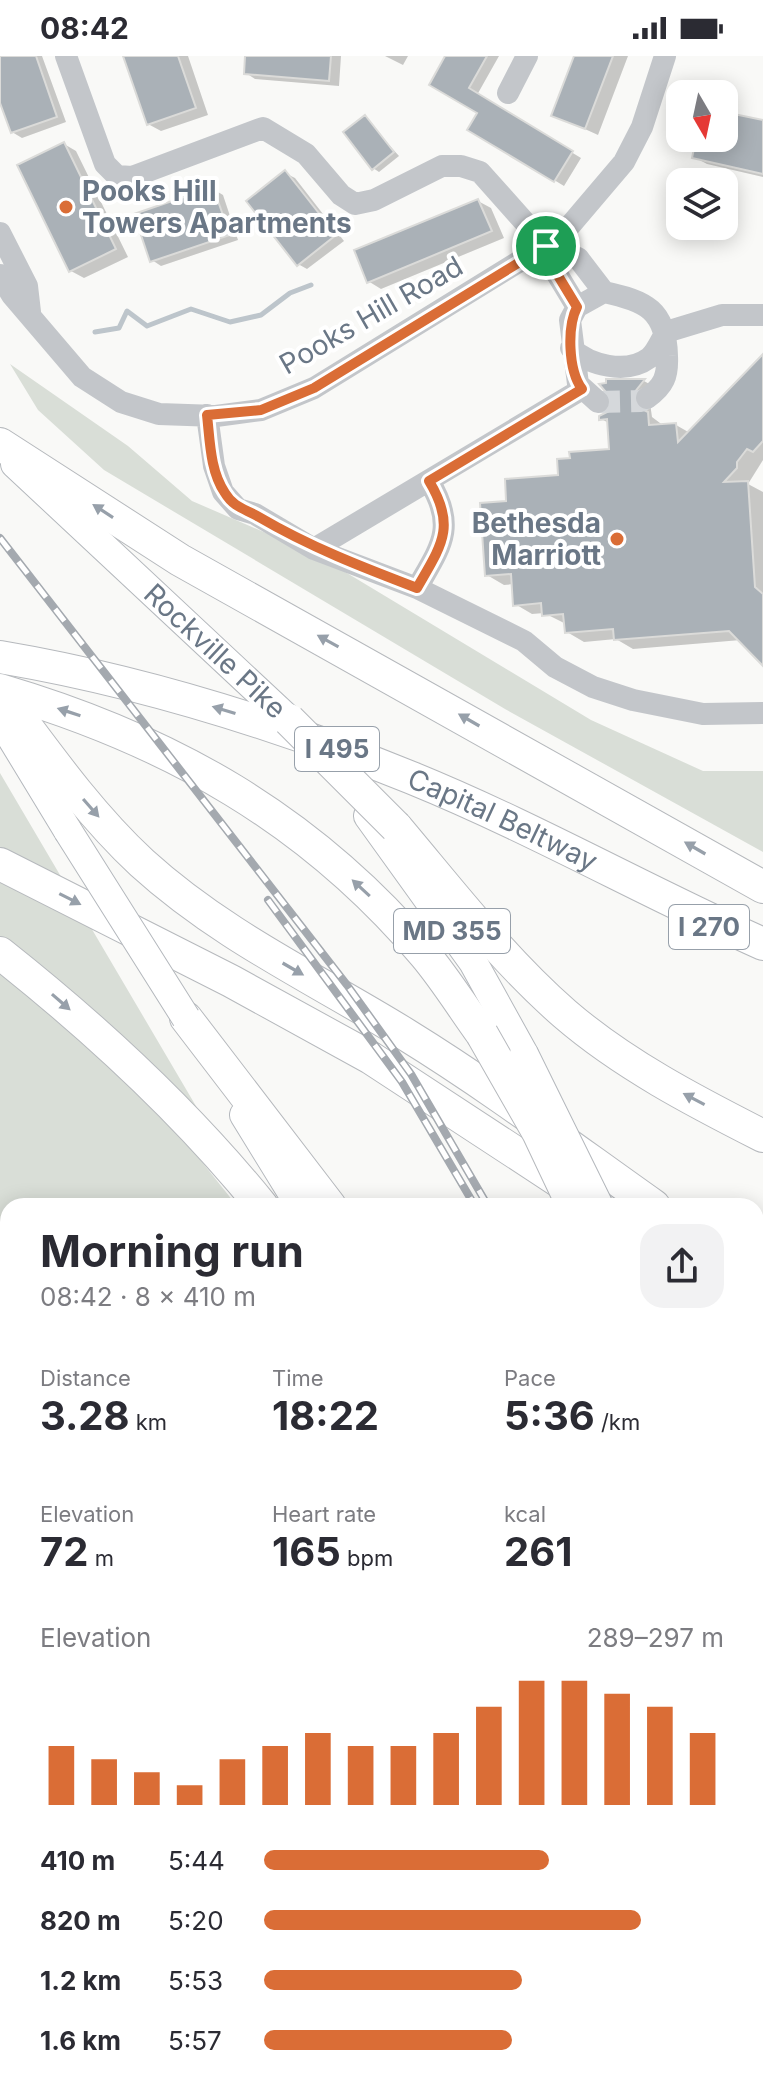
<!DOCTYPE html>
<html lang="en">
<head>
<meta charset="utf-8">
<style>
  body { margin:0; font-family:Inter,sans-serif; background:#f2f2f3; color:#2b2b33; height:100vh; display:flex; flex-direction:column; font-size:30px; white-space:nowrap }
  * { box-sizing:border-box; margin:0 }
  p { font-size:26px; color:#7c7c81 }
  .icon { flex:none; width:44px; height:44px; fill:none; stroke:currentColor; stroke-width:2; stroke-linecap:round; stroke-linejoin:round }
  .map { position:relative; flex:1; overflow:hidden }
  .details { position:absolute; left:0px; top:1142px; width:764px; height:888px; display:flex; flex-direction:column; background:#fff; border-radius:24px 24px 0 0; box-shadow:0 4px 20px #0003 }
  .details>* { flex:none }
  .needle { width:52px; rotate:171deg }
  .buttons { position:absolute; left:666px; top:24px; display:grid; gap:16px }
  .buttons a { display:grid; place-items:center; width:72px; height:72px; border-radius:16px; background:#fff; box-shadow:0 4px 20px #0003; font-size:40px }
  .pin { position:absolute; display:grid; place-items:center; width:68px; height:68px; color:#fff; margin:-34px; border:4px solid #fff; border-radius:50%; box-shadow:0 2px 8px #0007 }
  .round { display:grid; place-items:center; flex:none; width:84px; height:84px; border-radius:24px; background:#f2f2f3 }
  .head { display:flex; align-items:center; justify-content:space-between; height:136px; padding:0 40px }
  h1 { font-size:44px; font-weight:700; line-height:60px }
  .figures { display:grid; grid-template-columns:repeat(3,1fr); gap:12px; height:136px; padding:8px 40px }
  .figures div { display:grid; align-content:center }
  .figures b { font-size:40px; font-weight:700 }
  .figures small { font-size:22px; font-weight:400 }
  .figures p { font-size:22px }
  .chart { height:224px; padding:16px 40px }
  .chart p { display:flex; justify-content:space-between }
  .chart svg { width:100%; height:144px; margin-top:8px; stroke:#da6d36; stroke-width:6 }
  ul { padding:0 40px; list-style:none; font-size:26px }
  li { display:grid; grid-template-columns:128px 96px 1fr; align-items:center; height:60px }
  li i { height:20px; border-radius:10px; background:#da6d36 }
  .status { display:flex; justify-content:space-between; align-items:center; height:56px; padding:0 40px; background:#fff; direction:ltr }
  .status svg { height:22px; fill:currentColor }
  .map>svg:first-child { display:block }
</style>
</head>
<body>
<div class="status"><b>08:42</b><svg viewBox="0 0 49 12"><path d="M0 12V9h3v3zM5 12V6h3v6zM10 12V3h3v9zM15 12V0h3v12zM26 1h20v11H26zM47 4h2v5h-2z"/></svg></div>
<div class="map">
<svg width="763" height="2030" viewBox="0 0 763 2030">
  <rect width="100%" height="100%" fill="#f9f9f7"/>
  <!-- green -->
  <path fill="#d9ded7" d="M10,308L128,390L192,445L317,499L591,664L703,715H763V796L505,653L104,414L38,354Z
    M0,717L203,1062L183,1082L237,1150H8V2022H636L633,2030H0Z"/>
  <!-- water -->
  <path fill="#bdc5cb" d="M0,1270L8,1279V1403L0,1400Z
    M0,1636L8,1654V1752L0,1719Z"/>
  <!-- shadow -->
  <path fill="#0003" d="M0,0H42L66,66L22,82L12,76L0,41Z
    M125,0H188L208,59L161,75L148,68Z
    M247,0H341L339,30L255,23L246,17Z
    M385,0H408L403,9Z
    M447,0H499L477,39L581,102L564,130L470,73L480,56Z
    M576,0H628L598,79L554,59Z
    M724,58L763,66V121L707,108L694,101L698,82H724Z
    M365,62L399,100L379,116L373,112Z
    M64,88L76,95L128,201L84,222L71,215Z
    M285,117L295,122L344,185L307,213L298,208Z
    M213,133L223,139L238,184L161,210L152,204Z
    M478,145L491,152L504,182L381,233L368,225Z
    M763,300V404L748,428L763,436V607L741,584L633,593L616,583L584,586L567,576L566,568L544,557L532,558L515,548L514,528L504,529L487,519L509,447L612,394L609,367L601,363L614,348L608,325H644L660,334L650,347L652,361L664,370L676,369L690,377Z"/>
  <g fill="none" stroke-linecap="round" stroke-linejoin="round">
    <!-- stream -->
    <path stroke="#bdc5cb" stroke-width="5" d="M95,276L119,272L127,255L147,270L191,253L230,266L261,259L290,237L311,229"/>
  </g>
  <!-- building -->
  <path fill="#aab1b7" stroke="#dbdbd9" stroke-width="2" d="M0,0H36L57,61L11,77L0,47Z
    M123,0H178L196,52L147,69Z
    M245,0H331L329,25L244,18Z
    M445,0H487L469,32L573,95L554,126L467,74L477,57L429,29Z
    M574,0H613L585,73L551,60Z
    M724,56L763,64V118L692,102L696,82H724Z
    M365,59L394,96L372,114L343,76Z
    M64,86L116,193L69,216L17,109Z
    M285,114L336,179L297,210L246,145Z
    M213,131L230,179L150,206L134,158Z
    M478,143L492,175L367,227L354,194Z
    M763,298V385L753,396L747,393L737,406V412L724,426L748,425L755,531L763,538V610L729,575L614,584L613,573L565,577L563,558L542,560L541,547L513,550L511,518L485,520L480,447L506,445L505,423L558,419L557,403L570,402L569,396L609,393L607,363L599,364V360L609,355L611,342L599,328L606,327V323H645L634,337L636,350L648,356L649,369L676,367L678,386Z"/>
  <g fill="none" stroke-linecap="round" stroke-linejoin="round">
    <!-- minor-tunnel -->
    <path stroke="#d5d8db" stroke-width="22" stroke-dasharray="22 11" stroke-linecap="butt" d="M598,346L641,345L647,342"/>
    <!-- major casing -->
    <g stroke="#b4b8bd" stroke-width="30">
      <g id="major">
        <path id="s1" d="M15,408L289,664"/>
        <path d="M0,663L68,775"/>
        <path d="M368,760L473,906L524,998"/>
        <path d="M244,1059L300,1150"/>
        <path d="M756,1661L763,1655"/>
        <path d="M756,1809L763,1845"/>
        <path d="M642,2022L643,2030"/>
        <path d="M723,2022L725,2030"/>
      </g>
    </g>
    <!-- highway casing -->
    <g stroke="#b6b9bd" stroke-width="34">
      <g id="highway">
        <path d="M0,388L180,504L763,831"/>
        <path id="s2" d="M0,601C142,625 279,668 412,722C532,771 645,835 763,888"/>
        <path d="M0,634C170,684 310,763 425,899C446,924 463,952 482,978"/>
        <path d="M0,635C44,694 88,757 142,807C221,879 316,923 405,978C491,1031 572,1092 654,1150"/>
        <path d="M396,771C450,835 502,903 565,958C623,1008 694,1045 763,1080"/>
        <path d="M0,808L231,925L371,1002L571,1133"/>
        <path d="M0,897C96,973 185,1055 262,1150"/>
        <path d="M186,962L330,1150"/>
        <path d="M756,1221L763,1226"/>
        <path d="M756,1253L763,1257"/>
        <path d="M756,1283L763,1289"/>
        <path d="M756,1433L763,1437"/>
      </g>
    </g>
    <!-- path -->
    <path stroke="#bbbdc0" stroke-width="3" stroke-dasharray="4 4" stroke-linecap="butt" d="M0,1775L8,1791
      M240,2022L251,2030
      M416,2022L418,2030
      M258,2030L266,2022"/>
    <!-- minor -->
    <path stroke="#c3c6ca" stroke-width="22" d="M66,0L105,108L117,120L132,121L263,72L306,98L341,139L355,148L374,144L442,110H461L480,116L546,190L554,213L577,251
      M508,37L527,0
      M0,177L27,230L30,256
      M546,190L578,202L604,236
      M0,219L12,239L82,321L121,346L159,358L216,360L261,354L314,332L562,179L624,106L642,71L665,0
      M571,292C589,309 626,319 649,302C656,297 661,284 666,276L722,259H763
      M598,346L578,328L570,264L577,251L604,236C646,245 666,254 667,300C668,320 664,330 647,342
      M207,359L214,410L223,436L238,453L255,458L314,493L417,532L524,585L555,611L593,631L633,644L703,658L763,657
      M314,493L582,333
      M417,532C441,490 457,471 429,425
      M0,1814H8
      M541,2022L543,2030"/>
    <!-- major -->
    <use href="#major" stroke="#fff" stroke-width="28"/>
    <!-- highway -->
    <use href="#highway" stroke="#fff" stroke-width="32"/>
    <!-- rail casing -->
    <g stroke="#a4a9af" stroke-width="8">
      <path id="rail" d="M0,482L347,929L411,1018L488,1150
        M268,844L402,1026L472,1145
        M756,1998L762,2030
        M748,2022L749,2030"/>
    </g>
    <!-- rail -->
    <use href="#rail" stroke="#fff" stroke-width="5" stroke-dasharray="15" stroke-linecap="butt"/>
    <!-- major-bridge casing -->
    <g stroke="#b4b8bd" stroke-width="30" stroke-linecap="butt">
      <path id="major-bridge" d="M68,775L186,962
        M524,998L599,1150"/>
    </g>
    <!-- highway-bridge casing -->
    <g stroke="#b6b9bd" stroke-width="34" stroke-linecap="butt">
      <path id="highway-bridge" d="M289,664L396,771
        M482,978L538,1076L573,1150"/>
    </g>
    <!-- major-bridge -->
    <use href="#major-bridge" stroke="#fff" stroke-width="28"/>
    <!-- highway-bridge -->
    <use href="#highway-bridge" stroke="#fff" stroke-width="32"/>
  </g>
  <!-- one-way arrows -->
  <defs><path id="oneway-solid" d="M-6-.8H1V-3.2L6.5 0L1 3.2V.8H-6Z" transform="scale(2)"/></defs>
  <g fill="#97a0aa">
    <use href="#oneway-solid" transform="translate(103 455) rotate(-147)"/>
    <use href="#oneway-solid" transform="translate(328 585) rotate(-151)"/>
    <use href="#oneway-solid" transform="translate(224 654) rotate(-163)"/>
    <use href="#oneway-solid" transform="translate(69 656) rotate(-162)"/>
    <use href="#oneway-solid" transform="translate(469 664) rotate(-150)"/>
    <use href="#oneway-solid" transform="translate(91 752) rotate(49)"/>
    <use href="#oneway-solid" transform="translate(695 792) rotate(-150)"/>
    <use href="#oneway-solid" transform="translate(361 832) rotate(-137)"/>
    <use href="#oneway-solid" transform="translate(70 843) rotate(27)"/>
    <use href="#oneway-solid" transform="translate(293 913) rotate(30)"/>
    <use href="#oneway-solid" transform="translate(61 946) rotate(41)"/>
    <use href="#oneway-solid" transform="translate(694 1043) rotate(-152)"/>
  </g>
  <g fill="none" stroke-linecap="round" stroke-linejoin="round">
    <!-- route casing -->
    <g stroke="#fff" stroke-width="16">
      <path id="route" d="M546,190L554,213L577,251C567,271 568,314 582,333L429,425C457,471 441,490 417,532C362,511 310,491 259,461C246,453 234,452 225,437C210,415 210,385 207,359L261,354L314,332Z"/>
    </g>
    <!-- route -->
    <use href="#route" stroke="#da6d36" stroke-width="10"/>
  </g>
  <!-- markers -->
  <g fill="#da6d36" stroke="#fff" stroke-width="3">
    <circle cx="66" cy="151" r="8"/>
    <circle cx="617" cy="483" r="8"/>
  </g>
  <g text-anchor="middle" stroke-width="8" stroke-linejoin="round" paint-order="stroke">
    <!-- shield labels -->
    <g fill="#fff" stroke="#97a0aa" stroke-width="2">
      <rect x="295" y="671" width="84" height="44" rx="6"/>
      <rect x="669" y="849" width="80" height="44" rx="6"/>
      <rect x="394" y="853" width="116" height="44" rx="6"/>
    </g>
    <g font-size="26" font-weight="bold" fill="#6a7786">
      <text x="337" y="702">I 495</text>
      <text x="709" y="880">I 270</text>
      <text x="452" y="884">MD 355</text>
    </g>
    <!-- poi labels -->
    <g font-size="28" font-weight="bold" fill="#6a7786" stroke="#fff" text-anchor="start">
      <text x="82" y="145">Pooks Hill<tspan x="82" dy="32">Towers Apartments</tspan></text>
      <text x="601" y="477" text-anchor="end">Bethesda<tspan x="601" dy="32">Marriott</tspan></text>
    </g>
    <!-- street labels -->
    <g font-size="28" fill="#6a7786" stroke="#fff">
      <text transform="translate(371 259) rotate(-30)" y="10">Pooks Hill Road</text>
      <text dy="10" stroke="none"><textPath href="#s1" startOffset="274">Rockville Pike</textPath></text>
      <text dy="10" stroke="none"><textPath href="#s2" startOffset="530">Capital Beltway</textPath></text>
    </g>
  </g>
</svg>
<div class="buttons">
<a><svg class="needle" viewBox="-14 -14 28 28"><path d="M0-13l5 13h-10z" fill="#e53935"/><path d="M0 13l5-13h-10z" fill="#7c7c81"/></svg></a>
<a><svg class="icon" aria-label="layers" viewBox="0 0 24 24"><path d="M12 4l9 5-9 5-9-5zM3 14l9 5 9-5"/></svg></a>
</div>
<div class="pin" style="left:546px;top:190px;background:#1e9e55"><svg class="icon" aria-label="arrive" viewBox="0 0 24 24"><path d="M6 21V4h12l-3 4 3 4H6"/></svg></div>
<section class="details">
<div class="head"><div><h1>Morning run</h1><p>08:42 · 8 × 410 m</p></div><a class="round"><svg class="icon" aria-label="share" viewBox="0 0 24 24"><path d="M12 15V3M7 8l5-5 5 5M5 13v7h14v-7"/></svg></a></div>
<div class="figures">
<div><p>Distance</p><b>3.28<small> km</small></b></div>
<div><p>Time</p><b>18:22</b></div>
<div><p>Pace</p><b>5:36<small> /km</small></b></div>
</div>
<div class="figures">
<div><p>Elevation</p><b>72<small> m</small></b></div>
<div><p>Heart rate</p><b>165<small> bpm</small></b></div>
<div><p>kcal</p><b>261</b></div>
</div>
<div class="chart"><p><span>Elevation</span>289–297 m</p>
<svg viewBox="0 0 160 44" preserveAspectRatio="none"><path d="M5 44V26M15 44V30M25 44V34M35 44V38M45 44V30M55 44V26M65 44V22M75 44V26M85 44V26M95 44V22M105 44V14M115 44V6M125 44V6M135 44V10M145 44V14M155 44V22"/></svg>
</div>
<ul>
<li><b>410 m</b>5:44<i style="width:62%"></i></li>
<li><b>820 m</b>5:20<i style="width:82%"></i></li>
<li><b>1.2 km</b>5:53<i style="width:56%"></i></li>
<li><b>1.6 km</b>5:57<i style="width:54%"></i></li>
</ul>
</section>
</div>
</body>
</html>
